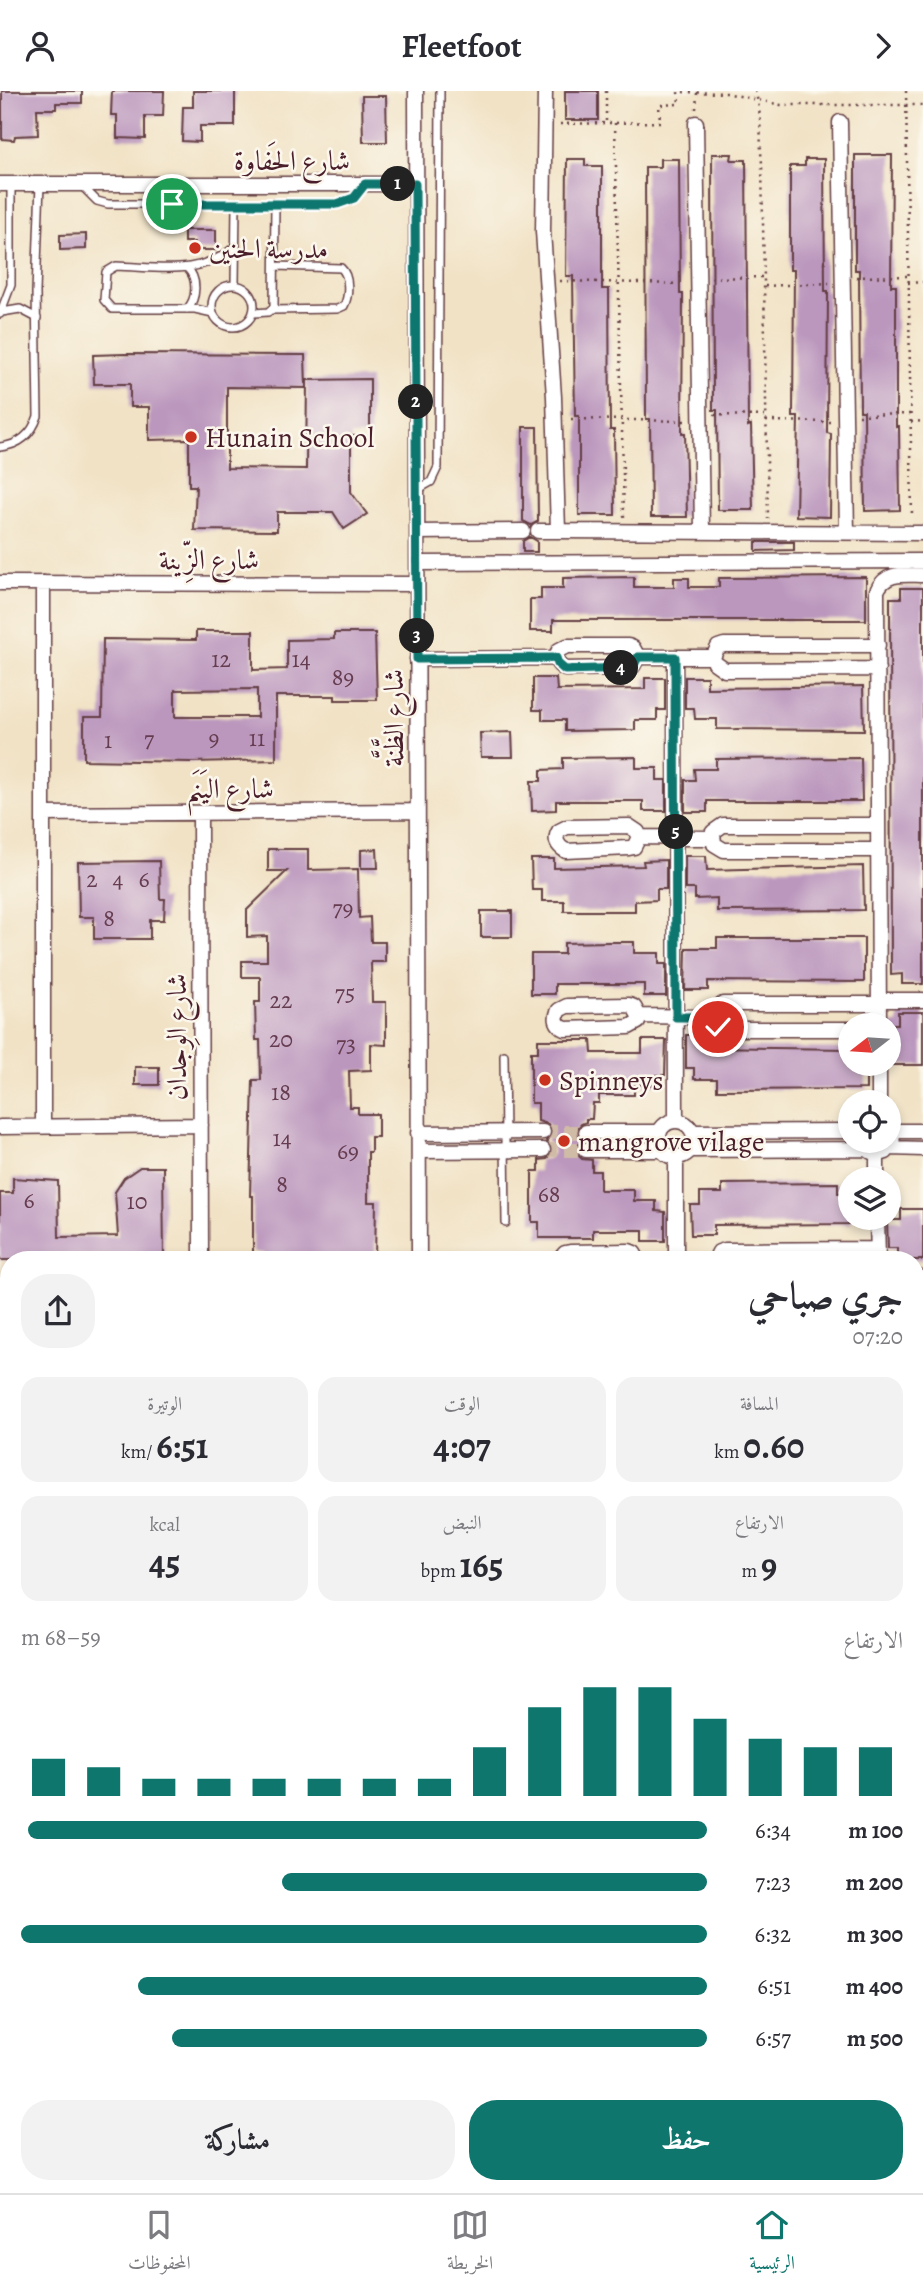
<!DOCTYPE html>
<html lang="ar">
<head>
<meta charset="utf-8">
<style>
  body { margin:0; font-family:Alegreya,Amiri,serif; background:#f2f2f3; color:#2b2b33; direction:rtl; height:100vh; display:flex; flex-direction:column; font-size:26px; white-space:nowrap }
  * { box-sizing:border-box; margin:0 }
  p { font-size:23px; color:#7c7c81 }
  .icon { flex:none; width:38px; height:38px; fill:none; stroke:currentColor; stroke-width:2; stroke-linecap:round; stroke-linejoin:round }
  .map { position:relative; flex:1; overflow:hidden; direction:ltr }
  .side { position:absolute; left:0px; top:1160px; width:924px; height:943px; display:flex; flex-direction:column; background:#fff; border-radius:28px 28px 0 0; box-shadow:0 4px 10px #0003; direction:rtl }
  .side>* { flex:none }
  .needle { width:46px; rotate:253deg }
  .fabs { position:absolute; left:838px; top:922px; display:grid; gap:14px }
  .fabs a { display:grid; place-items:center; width:63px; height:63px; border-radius:50%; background:#fff; box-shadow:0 4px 10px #0003; font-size:35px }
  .pin { position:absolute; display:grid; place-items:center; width:60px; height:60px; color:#fff; margin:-30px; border:4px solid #fff; border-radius:50%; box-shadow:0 2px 7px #0007 }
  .km { position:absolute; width:35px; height:35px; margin:-18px; border-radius:50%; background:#222; color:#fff; font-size:19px; line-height:35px; text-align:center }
  .round { display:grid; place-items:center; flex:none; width:74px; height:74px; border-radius:28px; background:#f2f2f3 }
  .overview { display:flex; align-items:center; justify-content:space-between; height:119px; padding:0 21px }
  h1 { font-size:38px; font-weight:600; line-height:52px }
  .metrics { display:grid; grid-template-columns:repeat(3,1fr); gap:10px; height:119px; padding:7px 21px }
  .metrics div { display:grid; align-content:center; border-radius:18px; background:#f2f2f3; text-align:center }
  .metrics b { font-size:35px; font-weight:600 }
  .metrics small { font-size:19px; font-weight:400 }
  .metrics p { font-size:19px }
  .chart { height:196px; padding:14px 21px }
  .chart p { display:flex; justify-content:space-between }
  .chart svg { width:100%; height:126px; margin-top:7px; stroke:#0f766e; stroke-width:6 }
  .action { display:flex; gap:14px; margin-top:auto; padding:14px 21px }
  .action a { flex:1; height:80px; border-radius:28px; background:#0f766e; color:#fff; font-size:28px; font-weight:600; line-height:80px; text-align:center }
  .action a+a { background:#f2f2f3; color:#2b2b33 }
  ul { padding:0 21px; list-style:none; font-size:23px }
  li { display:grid; grid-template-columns:112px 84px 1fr; align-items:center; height:52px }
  li i { height:18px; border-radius:9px; background:#0f766e }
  header { display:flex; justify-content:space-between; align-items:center; height:91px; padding:0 21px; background:#fff; font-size:32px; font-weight:600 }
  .tab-bar { display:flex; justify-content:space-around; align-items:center; height:98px; border-top:2px solid #e1e1e2; background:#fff; font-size:19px; color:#7c7c81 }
  .tab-bar a { display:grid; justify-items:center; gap:4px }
  .tab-bar .current { color:#0f766e }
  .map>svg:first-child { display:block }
</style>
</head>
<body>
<header><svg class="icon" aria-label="forward" viewBox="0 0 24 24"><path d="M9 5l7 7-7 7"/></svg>Fleetfoot<svg class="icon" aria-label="person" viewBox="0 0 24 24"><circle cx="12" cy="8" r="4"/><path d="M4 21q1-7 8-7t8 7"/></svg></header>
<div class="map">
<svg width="923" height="2102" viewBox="0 0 923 2102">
  <rect width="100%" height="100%" fill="#fbf7ec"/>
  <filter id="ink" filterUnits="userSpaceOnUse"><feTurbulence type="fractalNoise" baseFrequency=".0143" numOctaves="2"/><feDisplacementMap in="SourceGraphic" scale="14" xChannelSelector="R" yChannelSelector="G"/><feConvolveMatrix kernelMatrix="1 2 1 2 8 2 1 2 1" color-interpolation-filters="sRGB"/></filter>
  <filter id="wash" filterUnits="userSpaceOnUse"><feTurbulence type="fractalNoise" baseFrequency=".00686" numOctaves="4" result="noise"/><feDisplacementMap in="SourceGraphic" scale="28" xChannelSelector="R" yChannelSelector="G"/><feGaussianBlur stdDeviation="1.57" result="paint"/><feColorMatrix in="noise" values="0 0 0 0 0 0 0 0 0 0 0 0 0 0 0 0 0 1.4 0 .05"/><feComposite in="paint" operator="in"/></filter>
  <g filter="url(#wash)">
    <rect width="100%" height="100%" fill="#f1e2c5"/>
    <g id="blocks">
      <!-- building -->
      <path fill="#bb97be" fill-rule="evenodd" d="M2,0H82V12H56V18H37L38,44L15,45L14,49L2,48Z
        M112,0H164L163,25H145V48L117,47V24H111Z
        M193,0H235V35H200V51L182,50L183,16H193Z
        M565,0H598V29H565Z
        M362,5H386L387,51H363Z
        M712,63H732L731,69H746L748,335L751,334L753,419H718L717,319H713Z
        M855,64H892L891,195H896V336L899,335L900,419L865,420L864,320H860L859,179H855Z
        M567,68H585V75H602V198H609L610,339H614L615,424H579V325H575L573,185H566Z
        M660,68H679L680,203H683L682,342H685L687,426H651L650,328H646L645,76H660Z
        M805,68H824L825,200H828L827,342L831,343L830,426L796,425L798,326H793L794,179H790V75H805Z
        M184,139H216V159H195V151H184Z
        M86,143V158L60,159V144Z
        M125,263L305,264L306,297L227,296V377L306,378L307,289L370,288V345H351V401L367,423L344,438L333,421H277V440L194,439L196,395H189V348L149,349V316H130V293H94L93,264Z
        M523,336H537L538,430L531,434L523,430Z
        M530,446L537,450V461H523V450Z
        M756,451H794V459L756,460Z
        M634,486V496H674V487H689V496H719V487L866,486V529H553V540H530V508H541V497H563V487Z
        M901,497H923V893H902V883L891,884L890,507H901Z
        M196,540H253V579L287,578V549L334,548V542H375L377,609H335V605H276V669L191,671L84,669V626H102L103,548L196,549ZM257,598V626H175V599Z
        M685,586H707V597L863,595L864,639L717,638V628H695L694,617H685Z
        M533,587H556L557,599L645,598V587H665V619H657V629H635V639L565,640V629H542V619H533Z
        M512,641L513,666H481L480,642Z
        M636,666V677H657V689H666V720H643V710H556V719L532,720L531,690H541V679L563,678V667Z
        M861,667L862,710H707V721H685V689H695L694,678H716V668Z
        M268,758H308V779L358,778L359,827L370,826L371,851H385V871H371L372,911H386V954L371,953V979L349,980L350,1016H358V1023H378V1046H371V1061H368V1111H376L375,1169H263V1162H253V1105H250L253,989H261L260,949H256L255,911H260V886H242V870H267V845L247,846V819L287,780H268Z
        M377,758L378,777H361V759Z
        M685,765H706L707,779L863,775L864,819L717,820V807L695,808V798H685Z
        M531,768H554V777L644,775L643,770L666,769V798H657V809L635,810V820H564V810H542V799H532Z
        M159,770L160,808H165L164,829H150V848H94V826H79L78,771Z
        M481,820H512V846H481Z
        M717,847H864V891L708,890V899H685L686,857H717Z
        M609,851H634V862H659V873H666V905H644V893H555V903H531V863H564V852Z
        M898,921H923V974H889V933H898Z
        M686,944H707V956L850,958V973H866V998L717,999V988H694V977H686Z
        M538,949H591L592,962H642V949H666L665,984H656V994H634V1004H599V1012H593L592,1028H586V1031L581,1033L576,1040L578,1046L583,1050L577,1055V1063L582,1068L592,1069V1080H600V1099H634V1110H656V1120L665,1121V1150H643V1139H593V1147H539V1131H532V1080H539V1069L547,1068L552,1063V1055L546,1050L553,1042L548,1033L538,1030V1012H531V961H538Z
        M135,976H159V994H135Z
        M140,1076H163L164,1169H0V1102H13V1087L58,1090L59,1146L118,1145L115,1101L124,1087Z
        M838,1092V1102H850V1133L714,1134V1144H691L690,1114H700V1102H722V1093Z
        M901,1118H923V1169H897V1157H888L887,1129H901Z"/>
    </g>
  </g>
  <g filter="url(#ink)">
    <use href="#blocks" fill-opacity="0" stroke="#633c42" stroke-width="2"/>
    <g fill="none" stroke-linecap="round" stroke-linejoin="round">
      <!-- street-tunnel -->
      <path stroke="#d0bba6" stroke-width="14" stroke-dasharray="14 7" stroke-linecap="butt" d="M543,1041H586
        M543,1059H586"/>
      <!-- lane casing -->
      <g stroke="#633c42" stroke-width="10">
        <path id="lane" d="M80,93L97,110L108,113H337L354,107L364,94
          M212 215a21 21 0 1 1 42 0a21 21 0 1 1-42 0Z
          M235,194L236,112
          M187,218C197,208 198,187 187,177
          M272,219L337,218L344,215C349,205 350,185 341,177L275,175
          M2,221L20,218L37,227
          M213,222L195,218H112L104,209L106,181L116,175C159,176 200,186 236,155
          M254,222L268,221L274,216L275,112
          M0,223L11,194V94
          M0,356C20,354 32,343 38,325L36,201L40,93
          M417,399L431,391L438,376L440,0
          M504,964L506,1132"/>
      </g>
      <!-- street casing -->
      <g stroke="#633c42" stroke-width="17">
        <path id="street" d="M416,0L419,1169
          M545,0L543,140L554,306L558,440L923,442
          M840,31L847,442
          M696,32L702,441
          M0,93H415
          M538,440H558
          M417,441L523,440
          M418,472L923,470
          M0,492L417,493
          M567,555H628L633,557L638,566L633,575L627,577L565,578C557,574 554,567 559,559Z
          M638,566H713
          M675,566L676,1030
          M417,568L556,567
          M878,578L725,579L715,572L713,566L718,556L724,554H878
          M200,722L201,1169
          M43,723L417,720
          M878,734H723L713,741L714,753L724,759H878
          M629,735L638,741L639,746L634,756L629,757L566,760C557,755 554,748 559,740L567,736Z
          M639,746L712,747
          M879,909H923
          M629,914L634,916L639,925L638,931L629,936L565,938C557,934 554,928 559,919L567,915Z
          M639,925L712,926
          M879,934L877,500C885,480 905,484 923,484
          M850,938H724L718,936L712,926L713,920L723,913H879
          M879,973V1012
          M658 1048a18 18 0 1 1 36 0a18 18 0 1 1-36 0Z
          M43,1035V492
          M0,1036L201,1034
          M891,1040H923
          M586,1041H660
          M692,1041L850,1040
          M418,1042L543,1041
          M864,1051C868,1062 876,1065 886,1061C893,1054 895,1046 889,1038
          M890,1057L923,1058
          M586,1059H661
          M691,1059L867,1058
          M419,1060L543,1059
          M877,1063V1088
          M676,1066V1169
          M877,1127L878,1169
          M559,1169L565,1162L570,1161L629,1160L634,1162L638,1169
          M715,1169L719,1161L725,1159L878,1158
          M915,1187H923
          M0,1254H9
          M0,1327H9
          M915,1611H923
          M915,1638H923
          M915,1669H923
          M421,2095V2102
          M43,2102V2095
          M510,2102V2095"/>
      </g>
      <!-- path -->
      <path stroke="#633c42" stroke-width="2.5" stroke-dasharray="2 5" stroke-linecap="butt" d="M606,0V32
        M755,0C763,24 759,47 762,72L768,428
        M906,0L912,427
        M696,18L697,2
        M615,32L624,427
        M560,33L660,31L659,14L679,13L678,1L726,2L781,14H923
        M856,186L908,185
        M711,187L764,186
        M560,190L683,193
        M908,192L923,191
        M765,195L829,192
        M714,324L766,325
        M859,324L910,323
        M571,328L687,330
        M766,330L830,331
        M911,331L923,330"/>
      <!-- lane -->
      <use href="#lane" stroke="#fff" stroke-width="7"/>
      <!-- street -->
      <use href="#street" stroke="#fff" stroke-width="14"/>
    </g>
  </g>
  <g fill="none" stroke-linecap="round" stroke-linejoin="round" filter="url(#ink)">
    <!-- route casing -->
    <g stroke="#fff" stroke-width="14">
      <path id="route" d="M172,113H337L354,107L365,93H415L417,568L556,567L558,573L565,579L628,577L633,576L638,566H675L676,926H712L718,936"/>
    </g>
    <!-- route -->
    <use href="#route" stroke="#0f766e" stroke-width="9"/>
  </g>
  <!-- markers -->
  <g fill="#c8321e" stroke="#fbf7ec" stroke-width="2.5">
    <circle cx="195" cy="157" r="7"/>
    <circle cx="191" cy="346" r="7"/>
    <circle cx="545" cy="989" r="7"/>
    <circle cx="564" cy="1050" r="7"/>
  </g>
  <g text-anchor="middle" stroke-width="5" stroke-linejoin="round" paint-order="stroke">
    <!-- number labels -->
    <g font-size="24" fill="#663d50">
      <text x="221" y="576">12</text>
      <text x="301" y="576">14</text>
      <text x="343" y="594">89</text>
      <text x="214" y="655">9</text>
      <text x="257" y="655">11</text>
      <text x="149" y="656">7</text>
      <text x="108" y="657">1</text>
      <text x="92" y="796">2</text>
      <text x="118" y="796">4</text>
      <text x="144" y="796">6</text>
      <text x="343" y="825">79</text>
      <text x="109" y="835">8</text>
      <text x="345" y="910">75</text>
      <text x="281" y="917">22</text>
      <text x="281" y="956">20</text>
      <text x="346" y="961">73</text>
      <text x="281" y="1009">18</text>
      <text x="282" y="1055">14</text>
      <text x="348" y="1068">69</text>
      <text x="282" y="1101">8</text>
      <text x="549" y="1111">68</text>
      <text x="29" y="1117">6</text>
      <text x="137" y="1118">10</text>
    </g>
    <!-- street labels -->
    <g font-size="28" fill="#4a1f2b" stroke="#fbf7ec">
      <text x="292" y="79">شارع الحَفاوة</text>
      <text x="209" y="478">شارع الزِّينة</text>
      <text transform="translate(393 627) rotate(-90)" y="10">شارع الظَّنَّة</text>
      <text x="230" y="707">شارع اليَنَم</text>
      <text transform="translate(176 946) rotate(-90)" y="10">شارع الوِجدان</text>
    </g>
    <!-- poi labels -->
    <g font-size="28" fill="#4a1f2b" stroke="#fbf7ec" text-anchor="start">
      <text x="209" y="167">مدرسة الحنين</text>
      <text x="205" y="356">Hunain School</text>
      <text x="559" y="999">Spinneys</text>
      <text x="578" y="1060">mangrove vilage</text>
    </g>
  </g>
</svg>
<div class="fabs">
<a><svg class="needle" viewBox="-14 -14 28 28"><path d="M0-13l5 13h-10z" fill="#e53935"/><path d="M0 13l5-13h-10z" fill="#7c7c81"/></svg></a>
<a><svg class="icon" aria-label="locate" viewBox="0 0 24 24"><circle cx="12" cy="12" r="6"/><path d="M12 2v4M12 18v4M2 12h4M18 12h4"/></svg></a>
<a><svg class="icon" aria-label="layers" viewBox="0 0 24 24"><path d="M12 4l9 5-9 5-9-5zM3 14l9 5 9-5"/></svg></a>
</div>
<div class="pin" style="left:172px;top:113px;background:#1e9e55"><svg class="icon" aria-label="arrive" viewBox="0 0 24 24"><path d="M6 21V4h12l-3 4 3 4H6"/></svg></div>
<div class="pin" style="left:718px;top:936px;background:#d93025"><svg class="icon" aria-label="check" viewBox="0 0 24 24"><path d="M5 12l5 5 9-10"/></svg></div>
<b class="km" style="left:398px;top:93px">1</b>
<b class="km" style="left:416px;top:311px">2</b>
<b class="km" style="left:417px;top:545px">3</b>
<b class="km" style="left:621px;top:577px">4</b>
<b class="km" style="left:676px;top:741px">5</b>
<section class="side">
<div class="overview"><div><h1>جري صباحي</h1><p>07:20</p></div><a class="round"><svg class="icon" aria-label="share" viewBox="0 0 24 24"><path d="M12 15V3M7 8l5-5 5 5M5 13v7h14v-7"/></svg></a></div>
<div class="metrics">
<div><p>المسافة</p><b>0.60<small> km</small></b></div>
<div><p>الوقت</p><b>4:07</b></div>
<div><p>الوتيرة</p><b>6:51<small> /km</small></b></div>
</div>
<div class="metrics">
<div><p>الارتفاع</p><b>9<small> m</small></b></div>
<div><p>النبض</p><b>165<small> bpm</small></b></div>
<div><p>kcal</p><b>45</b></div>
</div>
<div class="chart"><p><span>الارتفاع</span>59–68 m</p>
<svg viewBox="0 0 160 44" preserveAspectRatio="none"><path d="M5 44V31M15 44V34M25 44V38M35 44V38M45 44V38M55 44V38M65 44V38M75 44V38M85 44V27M95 44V13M105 44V6M115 44V6M125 44V17M135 44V24M145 44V27M155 44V27"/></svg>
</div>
<ul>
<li><b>100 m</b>6:34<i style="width:99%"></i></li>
<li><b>200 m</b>7:23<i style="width:62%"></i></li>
<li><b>300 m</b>6:32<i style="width:100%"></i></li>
<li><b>400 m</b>6:51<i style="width:83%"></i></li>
<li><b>500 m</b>6:57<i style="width:78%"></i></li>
</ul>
<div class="action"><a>حفظ</a><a>مشاركة</a></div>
</section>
</div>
<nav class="tab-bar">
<a class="current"><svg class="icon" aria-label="home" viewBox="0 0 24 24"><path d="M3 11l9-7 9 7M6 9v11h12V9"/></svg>الرئيسية</a>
<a><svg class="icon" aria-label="map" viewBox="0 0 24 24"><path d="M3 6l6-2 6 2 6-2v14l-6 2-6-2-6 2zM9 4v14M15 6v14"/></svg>الخريطة</a>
<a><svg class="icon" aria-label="saved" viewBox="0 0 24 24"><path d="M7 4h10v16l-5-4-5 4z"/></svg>المحفوظات</a>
</nav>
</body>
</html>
